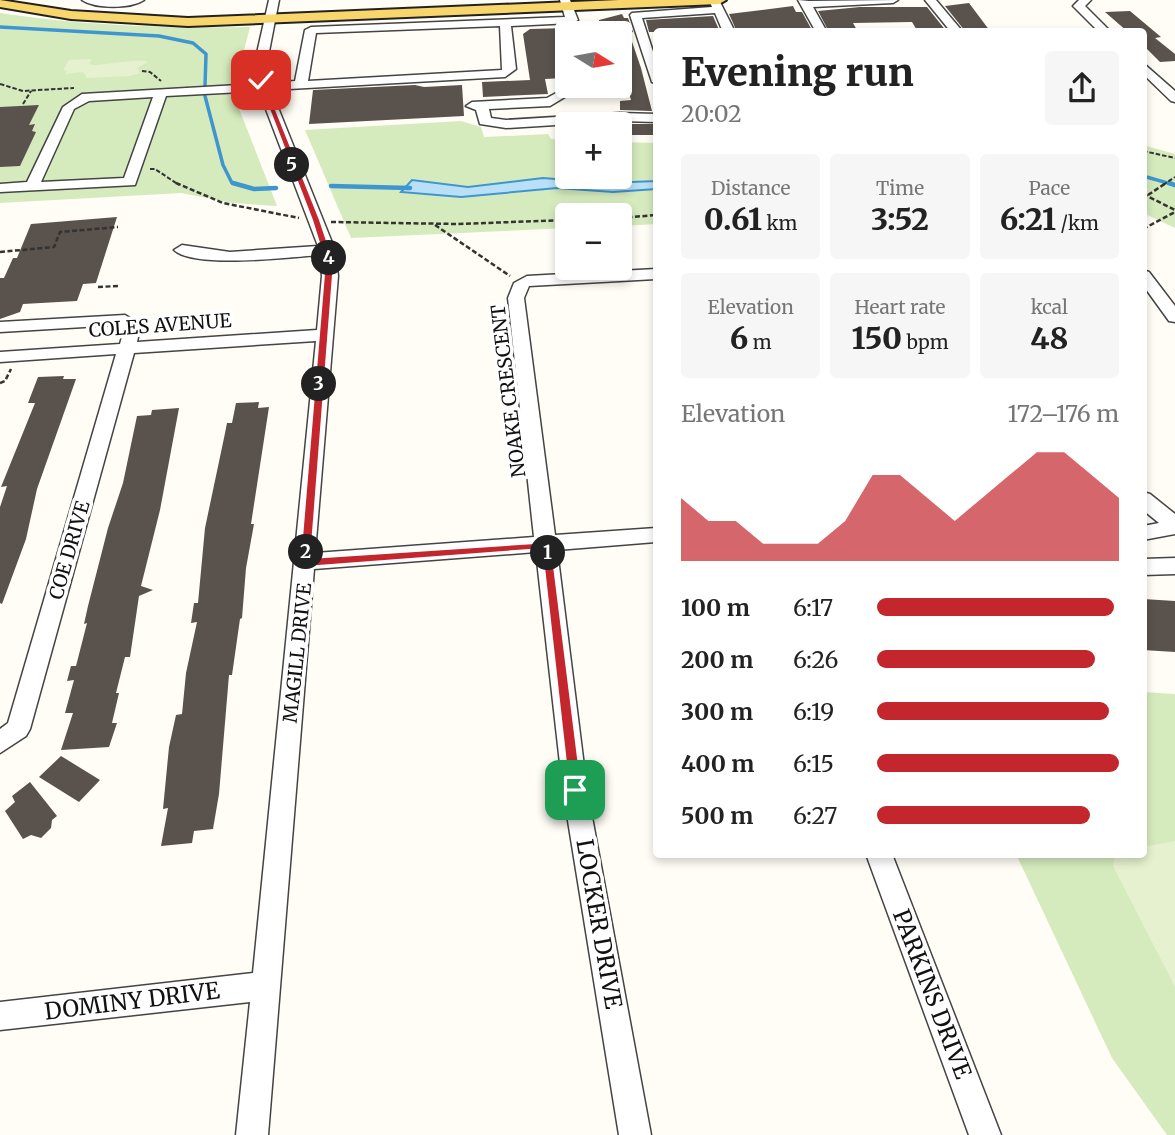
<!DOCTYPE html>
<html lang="en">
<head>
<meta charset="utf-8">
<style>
  body { margin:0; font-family:Merriweather,serif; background:#f6f6f6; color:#222; height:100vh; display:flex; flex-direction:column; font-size:26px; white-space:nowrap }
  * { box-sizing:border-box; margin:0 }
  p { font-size:23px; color:#767676 }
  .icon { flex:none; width:38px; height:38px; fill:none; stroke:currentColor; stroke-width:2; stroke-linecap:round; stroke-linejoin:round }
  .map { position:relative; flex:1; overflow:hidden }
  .drawer { position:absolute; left:653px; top:28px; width:494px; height:830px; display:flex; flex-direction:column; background:#fff; border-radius:7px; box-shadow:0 4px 10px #0003 }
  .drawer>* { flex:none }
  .needle { width:46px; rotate:101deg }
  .controls { position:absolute; left:555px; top:21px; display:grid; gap:14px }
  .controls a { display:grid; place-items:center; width:77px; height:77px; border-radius:7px; background:#fff; box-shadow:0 4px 10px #0003; font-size:35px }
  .pin { position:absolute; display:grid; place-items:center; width:60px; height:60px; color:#fff; margin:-30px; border-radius:14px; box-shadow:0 4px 10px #0006 }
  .km { position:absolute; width:35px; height:35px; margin:-18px; border-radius:50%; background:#222; color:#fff; font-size:19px; line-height:35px; text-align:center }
  .round { display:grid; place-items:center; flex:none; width:74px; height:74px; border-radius:7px; background:#f6f6f6 }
  .headline { display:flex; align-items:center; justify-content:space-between; height:119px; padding:0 28px }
  h1 { font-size:38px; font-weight:800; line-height:52px }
  .figures { display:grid; grid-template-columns:repeat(3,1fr); gap:10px; height:119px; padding:7px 28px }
  .figures div { display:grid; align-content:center; border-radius:7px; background:#f6f6f6; text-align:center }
  .figures b { font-size:30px; font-weight:800 }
  .figures small { font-size:19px; font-weight:400 }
  .figures p { font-size:19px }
  .chart { height:196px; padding:14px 28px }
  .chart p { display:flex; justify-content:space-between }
  .chart svg { width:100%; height:126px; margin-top:7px; fill:#c4262e; opacity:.7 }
  ul { padding:0 28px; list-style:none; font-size:23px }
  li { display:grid; grid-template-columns:112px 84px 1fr; align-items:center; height:52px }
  li i { height:18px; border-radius:9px; background:#c4262e }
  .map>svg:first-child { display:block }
</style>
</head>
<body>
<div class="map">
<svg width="1175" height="1135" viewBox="0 0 1175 1135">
  <rect width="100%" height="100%" fill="#fffdf5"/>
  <!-- green -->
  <path fill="#d5ebbd" d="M0,13C86,26 163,28 250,27L233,93L277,206L232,203L181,193L0,203Z
    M461,121L481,127L484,137L548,134L551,139L567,140V177H620V142L656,143V224L620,226V215H567V228L351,238L305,130Z
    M1143,145L1175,154V228L1143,213Z
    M1143,692L1175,694V1135H1167L1112,1058L1016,854H1143Z"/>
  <!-- pitch -->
  <path fill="#e6f2cf" d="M91,59L90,64L93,65C106,65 140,58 148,62L137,68L140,73L130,76L87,78L83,72L65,74L67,71L63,70L69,60Z
    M1175,841V987L1113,866L1115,854H1143V847Z"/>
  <!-- water -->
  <path fill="#b9e0f7" stroke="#3f96cf" stroke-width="2" d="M543,178L606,183L656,181V189L613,192L557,188L461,197L401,192L412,180L468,187Z"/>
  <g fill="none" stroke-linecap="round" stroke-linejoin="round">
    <!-- stream-far1 -->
    <path stroke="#3f96cf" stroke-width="3.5" d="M0,27L159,36L193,43L206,54L205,86
      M205,96L223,165L232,183L239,185
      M1143,176L1175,185"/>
    <!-- stream -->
    <path stroke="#3f96cf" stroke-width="4.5" d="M233,183L254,189L276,188
      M1169,183L1175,185
      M331,186L410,188"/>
  </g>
  <!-- building -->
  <path fill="#5a524d" d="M969,3L990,31H965L945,6Z
    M793,6L796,12H802L813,32H737L729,14Z
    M860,7H927L947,32H918L912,22L853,23L858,32H829L818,11Z
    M1130,11L1161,37L1155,38L1175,54V61L1160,62L1143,45V32H1128L1105,12Z
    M622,14L624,18H628L633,32L629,33L641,68L652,111L620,110V101L631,100L620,61V33L599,32V20Z
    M713,16L720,32H649L646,20Z
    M567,28V52H559L564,78L545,79L548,94L483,97L482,82L530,80L523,34L530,29Z
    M415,85L424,87L462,85L464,116L309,124L313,90Z
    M39,105L29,125L35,124L32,131L36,132L20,166L0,167V107Z
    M620,124H656V135H620Z
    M117,217L96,283L83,284L77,301L23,304L20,312L0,319V278H4L13,258H17L31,224Z
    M64,376L63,379H76L37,489L26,539L2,604L0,603V507L7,486L1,487L35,403H28L38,377Z
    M259,402L258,408L269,407L251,524H254L246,568L242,618L240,619L232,675H229L219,794L213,829L194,831L192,843L161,846L168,808L163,809L169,747L176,715L182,714L186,673L197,622L191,623L194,603H198L205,528L224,438L227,423H232L236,403Z
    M179,408L160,510L141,586L153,590L139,596L130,657H125L116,693H119L112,723H117L109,747L61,750L73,713H65L74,680L67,681L71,666H76L87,623L84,624L88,606L108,528L123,483L137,416L151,415L152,410Z
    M1143,599L1175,601V652L1143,650Z
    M61,756L100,780L79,802L39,777Z
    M30,782L57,816L52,820L51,828L41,838L31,835L23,839L5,811L15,802L12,796Z"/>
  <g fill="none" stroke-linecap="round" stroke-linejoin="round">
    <!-- minor casing -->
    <g stroke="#444" stroke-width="3">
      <path id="minor" d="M82,0H144C131,9 95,9 82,0Z
        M269,0H279L267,62L268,83L295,81L305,30L311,27L565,17L560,0H570L578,20L572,23L511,26L516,69L505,77L271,90L335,250L338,276L315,553L534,537L508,298L514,283L527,276L656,269V279L529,286L524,298L555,535L656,528V542L557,550L587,790L651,1135H619L563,790L536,552L314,569L268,1135H236L250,1002L0,1030V1002L253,973L316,341L134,353L30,729L26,736L0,753V729L8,723L116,354L0,362V352L120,344L122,337L118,325L0,332V322L125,315L133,320L138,337L137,342L317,330L322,276L320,255C291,257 194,269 174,250L182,245L230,252L318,246L259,91L166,96L135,185L0,192V184L27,182L63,107L82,94L256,84L255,62ZM500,26L502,70L308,81L316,33ZM153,97L124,178L41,182L74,109L89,101Z
        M709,0H719L735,32H723L715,13L642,18L656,61V83L652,82L630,15L632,13L712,7Z
        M798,0L809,1L898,0L893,3L813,7L827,32H816Z
        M925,0H936L963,32H951Z
        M1079,0H1091L1085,6L1111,32H1099L1073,6Z
        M1143,63L1175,91V102L1171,101L1143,74Z
        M569,86H583L550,106L489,109L491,118L506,120L620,113L656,114V122L620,121L506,128L480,124L476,110L466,106L472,102L547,98Z
        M1143,270L1149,272L1175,306V322L1169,321L1143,285Z
        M1143,492L1150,494L1175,514V534L1143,540V526L1159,523L1143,510Z
        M1175,558V574L1143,575V559Z
        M866,854H892L1001,1135H969Z"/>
    </g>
    <!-- major casing -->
    <g stroke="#222" stroke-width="4">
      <path id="major" d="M0,0L71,11L188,18L619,0H726L719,4L188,26L71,19L0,7Z"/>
    </g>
    <!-- path-far1 -->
    <path stroke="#333" stroke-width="2" stroke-dasharray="4.5 2" stroke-linecap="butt" d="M142,71L150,72L161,81
      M0,84L23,91L74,88
      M23,104L31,91
      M1143,151L1175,158
      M150,169H155L179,185
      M1163,185L1175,177"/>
    <!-- path -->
    <path stroke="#333" stroke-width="2.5" stroke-dasharray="5 2.5" stroke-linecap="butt" d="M176,183L223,203L299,218
      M1143,194L1175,210
      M1148,195L1166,183
      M620,218L656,215
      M331,222L458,224L567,220
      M435,225L510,276
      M1143,229L1175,212
      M0,252L54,247L60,232L118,227
      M98,287L118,286
      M0,383L5,381L11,369"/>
    <!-- minor -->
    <use href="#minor" fill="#fff" fill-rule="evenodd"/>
    <!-- major -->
    <use href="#major" fill="#f9d66b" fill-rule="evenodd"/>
  </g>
  <!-- route -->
  <path fill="#c4262e" stroke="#fff" stroke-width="2" d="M261,78L264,80L320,220L334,262L311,558L551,542L582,790L580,795L575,797L569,790L542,549L305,567L300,562L325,262L312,220L258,80Z"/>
  <g text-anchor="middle" stroke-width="7" stroke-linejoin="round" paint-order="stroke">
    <!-- street labels -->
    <g font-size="19" fill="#111" stroke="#fff">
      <text transform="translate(160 325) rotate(-4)" y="7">COLES AVENUE</text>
      <text transform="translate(508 391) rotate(-97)" y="7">NOAKE CRESCENT</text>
      <text transform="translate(69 550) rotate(-74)" y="7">COE DRIVE</text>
      <text transform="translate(297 653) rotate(-84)" y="7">MAGILL DRIVE</text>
    </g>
    <!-- near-street labels -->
    <g font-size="23" fill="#111" stroke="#fff">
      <text transform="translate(599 924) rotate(80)" y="8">LOCKER DRIVE</text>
      <text transform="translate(932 994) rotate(69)" y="8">PARKINS DRIVE</text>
      <text transform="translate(132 1001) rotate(-7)" y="8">DOMINY DRIVE</text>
    </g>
  </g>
</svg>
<div class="controls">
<a><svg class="needle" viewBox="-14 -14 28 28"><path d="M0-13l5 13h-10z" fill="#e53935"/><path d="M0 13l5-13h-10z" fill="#767676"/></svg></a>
<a>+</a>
<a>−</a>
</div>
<div class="pin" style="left:575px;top:790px;background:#1e9e55"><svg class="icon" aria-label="arrive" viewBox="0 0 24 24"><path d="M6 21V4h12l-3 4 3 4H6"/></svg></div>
<div class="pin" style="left:261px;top:80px;background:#d93025"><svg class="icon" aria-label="check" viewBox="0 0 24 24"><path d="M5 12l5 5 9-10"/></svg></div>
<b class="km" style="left:548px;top:553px">1</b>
<b class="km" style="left:306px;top:552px">2</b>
<b class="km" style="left:319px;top:384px">3</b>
<b class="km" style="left:329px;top:258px">4</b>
<b class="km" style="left:292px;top:165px">5</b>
<section class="drawer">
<div class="headline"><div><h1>Evening run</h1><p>20:02</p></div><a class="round"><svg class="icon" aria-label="share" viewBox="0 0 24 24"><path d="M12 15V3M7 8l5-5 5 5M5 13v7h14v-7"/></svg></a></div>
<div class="figures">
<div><p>Distance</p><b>0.61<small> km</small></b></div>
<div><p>Time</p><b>3:52</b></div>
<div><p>Pace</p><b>6:21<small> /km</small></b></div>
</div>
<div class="figures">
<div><p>Elevation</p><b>6<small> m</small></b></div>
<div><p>Heart rate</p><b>150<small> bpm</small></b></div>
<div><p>kcal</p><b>48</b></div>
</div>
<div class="chart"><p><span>Elevation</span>172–176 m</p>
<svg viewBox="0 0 160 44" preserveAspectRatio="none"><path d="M0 44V22L10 30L20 30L30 38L40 38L50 38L60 30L70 14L80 14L90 22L100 30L110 22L120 14L130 6L140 6L150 14L160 22V44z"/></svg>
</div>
<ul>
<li><b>100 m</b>6:17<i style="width:98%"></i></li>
<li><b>200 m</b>6:26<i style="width:90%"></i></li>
<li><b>300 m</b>6:19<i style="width:96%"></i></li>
<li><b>400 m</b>6:15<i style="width:100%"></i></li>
<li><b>500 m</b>6:27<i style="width:88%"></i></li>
</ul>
</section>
</div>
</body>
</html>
